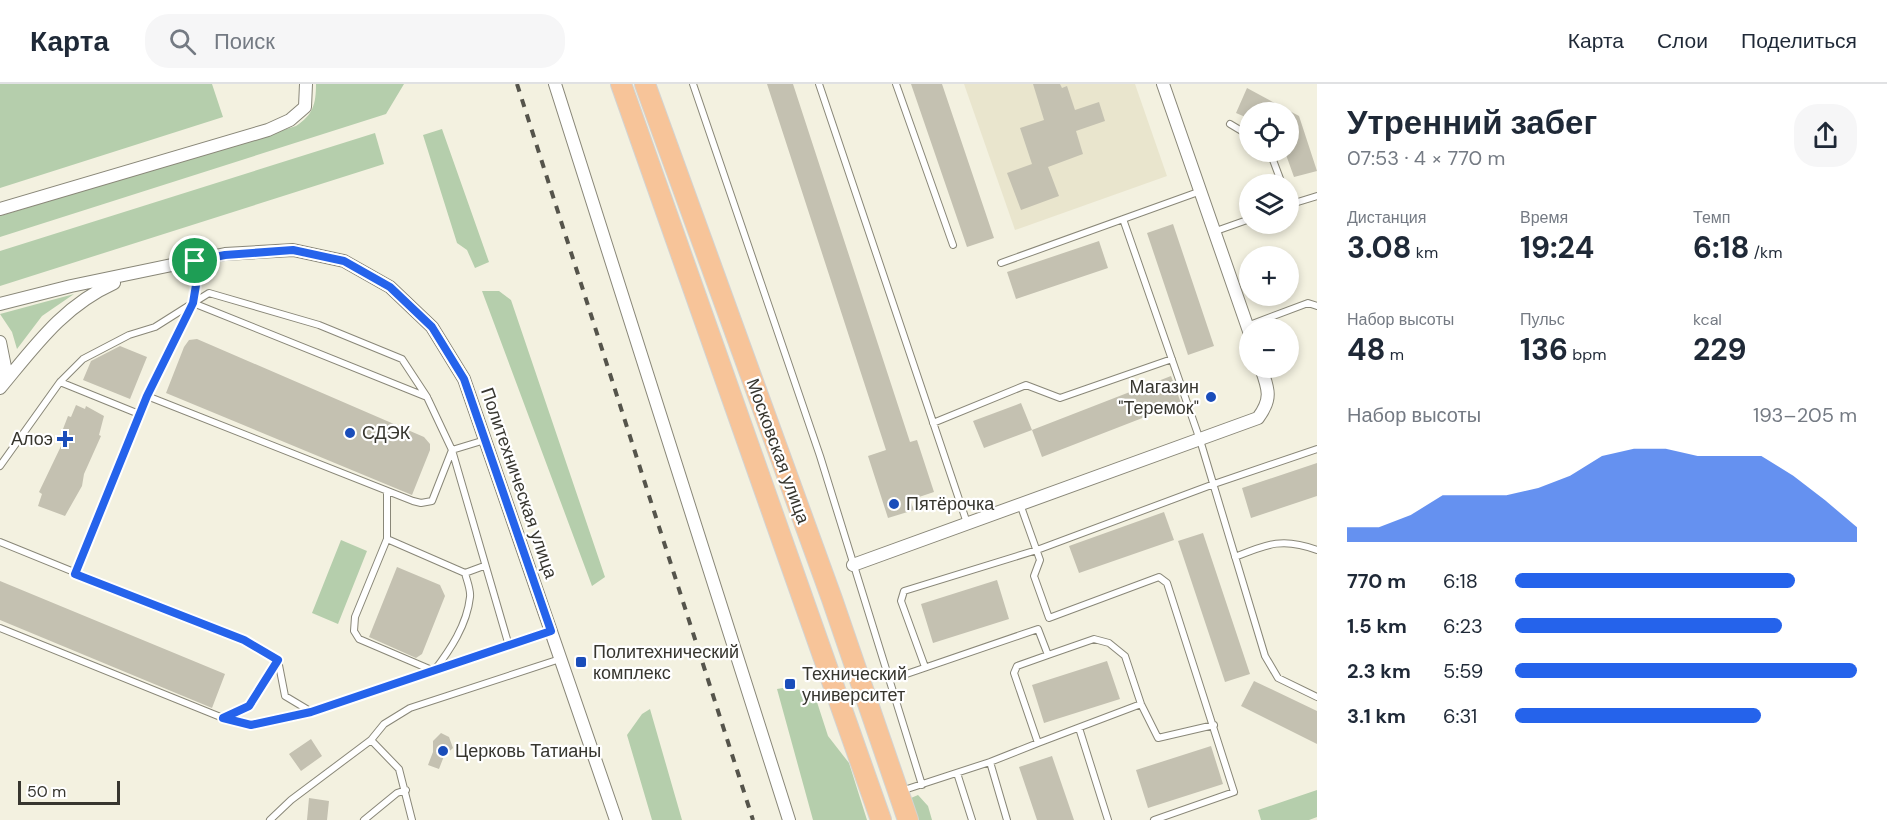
<!DOCTYPE html>
<html lang="ru">
<head>
<meta charset="utf-8">
<style>
  body { margin:0; font-family:"DM Sans",sans-serif; background:#f6f6f7; color:#1f2937; height:100vh; display:flex; flex-direction:column; font-size:22px; white-space:nowrap }
  * { box-sizing:border-box; margin:0 }
  p { font-size:20px; color:#747a83 }
  .icon { flex:none; width:33px; height:33px; fill:none; stroke:currentColor; stroke-width:2; stroke-linecap:round; stroke-linejoin:round }
  .map { position:relative; flex:1; overflow:hidden }
  .drawer { display:flex; flex-direction:column; background:#fff; width:570px }
  .drawer>* { flex:none }
  .tools { position:absolute; left:1239px; top:18px; display:grid; gap:12px }
  .tools a { display:grid; place-items:center; width:60px; height:60px; border-radius:50%; background:#fff; box-shadow:0 3px 9px #0003; font-size:30px }
  .scale { position:absolute; left:18px; bottom:15px; width:102px; box-sizing:border-box; padding-left:6px; border:3px solid #37362f; border-top:0; font-size:16px; line-height:21px; white-space:nowrap; color:#37362f; -webkit-text-stroke:4px #fff; paint-order:stroke }
  .pin { position:absolute; display:grid; place-items:center; width:51px; height:51px; color:#fff; margin:-26px; border:3px solid #fff; border-radius:50%; box-shadow:0 2px 6px #0007 }
  .round { display:grid; place-items:center; flex:none; width:63px; height:63px; border-radius:24px; background:#f6f6f7 }
  .summary { display:flex; align-items:center; justify-content:space-between; height:102px; padding:0 30px }
  h1 { font-size:33px; font-weight:700; line-height:45px }
  .figures { display:grid; grid-template-columns:repeat(3,1fr); gap:9px; height:102px; padding:6px 30px }
  .figures div { display:grid; align-content:center }
  .figures b { font-size:30px; font-weight:700 }
  .figures small { font-size:16px; font-weight:400 }
  .figures p { font-size:16px }
  .chart { height:168px; padding:12px 30px }
  .chart p { display:flex; justify-content:space-between }
  .chart svg { width:100%; height:108px; margin-top:6px; fill:#2563eb; opacity:.7 }
  ul { padding:0 30px; list-style:none; font-size:20px }
  li { display:grid; grid-template-columns:96px 72px 1fr; align-items:center; height:45px }
  li i { height:15px; border-radius:8px; background:#2563eb }
  header { display:flex; align-items:center; gap:36px; box-sizing:border-box; height:84px; padding:0 30px; background:#fff; border-bottom:2px solid #e0e1e3 }
  header strong { font-size:28px }
  nav { display:flex; gap:33px; margin-inline-start:auto; font-size:21px }
  .search { width:420px; height:54px; background:#f6f6f7; display:flex; align-items:center; gap:15px; box-sizing:border-box; padding:0 21px; border-radius:24px; color:#747a83; font-size:22px }
  main { display:flex; flex:1; min-height:0 }
  .map>svg:first-child { display:block }
</style>
</head>
<body>
<header>
<strong>Карта</strong>
<div class="search"><svg class="icon" aria-label="search" viewBox="0 0 24 24"><circle cx="10" cy="10" r="6"/><path d="M15 15l6 6"/></svg>Поиск</div>
<nav><a>Карта</a><a>Слои</a><a>Поделиться</a></nav>
</header>
<main>
<div class="map">
<svg width="1317" height="736" viewBox="0 0 1317 736">
  <rect width="100%" height="100%" fill="#f3f1e0"/>
  <!-- built -->
  <path fill="#e9e5cd" d="M964,0H1135L1167,92L1015,146Z"/>
  <!-- green -->
  <path fill="#b5ceac" d="M0,0H212L223,33L0,104Z
    M316,0H404L386,30L0,153V132L296,42C313,31 316,20 316,0Z
    M442,45L489,178L475,184L467,166L457,159L423,51Z
    M375,49L384,80L0,202V167Z
    M482,207H499L511,216L605,493L592,502Z
    M74,210L42,232L17,265L12,248L0,230Z
    M341,456L367,467L338,540L312,529Z
    M783,604L802,606L816,615L828,652L849,679L867,736H813L777,605Z
    M650,625L682,736H652L627,651L642,630Z
    M1317,706V733L1309,736H1261L1258,726Z
    M918,711L928,722L932,736H917L911,714Z"/>
  <!-- building -->
  <path fill="#c4c1b1" d="M767,0H793L910,358L917,356L934,408L910,416L914,426L888,434L868,372L886,366Z
    M911,0H942L994,154L967,163Z
    M1033,0H1060L1062,4L1067,2L1075,26L1099,18L1105,37L1076,47L1083,70L1048,83L1059,112L1021,126L1007,89L1032,80L1020,44L1044,36Z
    M1247,4L1299,32L1317,87L1294,93L1285,68H1288V28H1250V35L1236,29Z
    M1173,140L1214,262L1188,271L1147,149Z
    M1099,157L1108,184L1016,215L1007,188Z
    M197,255L424,353L430,360V366L412,411L166,309L184,263L189,256Z
    M120,262L147,273L130,315L83,296L91,277Z
    M1171,292L1181,319L1042,373L1032,346Z
    M1021,319L1032,346L984,364L973,337Z
    M76,321L85,325L86,322L104,332L99,351L101,352L84,390L82,402L65,432L38,422L42,410L39,408L62,360L58,358L68,332L71,333Z
    M1317,379V412L1251,434L1242,404Z
    M1164,428L1174,456L1079,489L1069,462Z
    M1203,449L1250,590L1225,598L1178,457Z
    M397,483L440,501L445,512L422,570L416,574L369,553Z
    M997,496L1009,535L933,559L921,520Z
    M0,497L225,590L212,624L0,536Z
    M1107,577L1120,615L1044,639L1032,601Z
    M1254,597L1317,627V660L1241,622Z
    M441,649L449,653L453,664L444,672L439,685L428,681L433,668V657Z
    M311,655L322,672L301,687L289,670Z
    M1211,662L1223,700L1148,724L1136,686Z
    M1052,672L1074,736H1037L1019,683Z
    M309,714L329,717L327,736H307Z"/>
  <g fill="none" stroke-linecap="round" stroke-linejoin="round">
    <!-- service casing -->
    <g stroke="#898778" stroke-width="8">
      <path id="service" d="M693,0L820,372L922,701
        M819,0L967,439
        M896,0L953,161
        M1230,40L1250,52
        M1270,68L1282,100
        M1288,121L1317,112
        M1123,135L1200,356L1265,572L1278,594L1317,613
        M1216,147L1250,135
        M1001,179L1201,107
        M193,219L209,209L319,241L402,275L427,313
        M193,219L197,201L195,177
        M1247,242L1308,219L1317,222
        M60,298L139,330
        M147,312L413,417L421,419L432,417L452,366L427,313L193,219
        M933,339L1026,301L1060,314L1172,275
        M485,356L452,366L509,562
        M0,382L60,298L83,275L129,251L155,243L193,219L147,312L75,490
        M387,407V455L465,489C467,497 471,506 470,513C467,541 450,566 434,587L359,555L354,547L355,533L387,455
        M1020,420L1040,476L1034,492L1049,534L1159,493L1167,499L1234,708L1154,736
        M0,458L244,557L278,576
        M1235,473C1267,460 1283,453 1317,466
        M465,489L484,482
        M0,544L223,634L251,641L311,628L551,547
        M1048,571L1017,582L1014,589L1038,659L1141,620
        M925,583L901,517L904,507L1037,466L1214,400L1317,365
        M889,596L1038,545L1048,571L1094,555L1109,559L1125,572L1141,620L1158,654L1214,641
        M224,634L249,622L278,576L285,612L310,627
        M1079,644L1108,736
        M371,656L399,685L412,736
        M990,678L1007,736
        M957,689L972,736
        M901,707L990,678L1038,659
        M270,736L291,716L371,656L384,640L410,624L560,575
        M364,736L397,709L406,706"/>
    </g>
    <!-- minor casing -->
    <g stroke="#898778" stroke-width="14">
      <path id="minor" d="M555,0L789,736
        M1163,0L1250,250
        M0,125L268,46L290,36L305,23L306,0
        M0,220L71,202L225,170L293,166L344,177L390,203L432,243L464,295L616,736
        M0,258L5,283L1,300
        M0,304C35,262 63,222 114,199
        M853,481L1258,334C1272,315 1269,306 1261,284"/>
    </g>
    <!-- primary casing -->
    <g stroke="#d3d3d1" stroke-width="22">
      <path id="primary" d="M621,0L881,736
        M645,0L832,515L908,736"/>
    </g>
    <!-- service -->
    <use href="#service" stroke="#fff" stroke-width="6"/>
    <!-- minor -->
    <use href="#minor" stroke="#fff" stroke-width="12"/>
    <!-- primary -->
    <use href="#primary" stroke="#f7c499" stroke-width="20"/>
    <!-- rail -->
    <path stroke="#55544b" stroke-width="4" stroke-dasharray="8 8" stroke-linecap="butt" d="M517,0L753,736"/>
  </g>
  <g fill="none" stroke-linecap="round" stroke-linejoin="round">
    <!-- route casing -->
    <g stroke="#fff" stroke-width="12">
      <path id="route" d="M293,166L344,177L390,203L432,243L464,295L551,547L311,628L251,641L223,634L249,622L278,576L244,556L75,490L147,312L193,219L196,201L195,177L225,171Z"/>
    </g>
    <!-- route -->
    <use href="#route" stroke="#2563eb" stroke-width="8"/>
  </g>
  <!-- markers -->
  <g fill="#1a4dba" stroke="#fff" stroke-width="2">
    <circle cx="1211" cy="313" r="6"/>
    <circle cx="350" cy="349" r="6"/>
    <path d="M62 346h6v6h6v6h-6v6h-6v-6h-6v-6h6z"/>
    <circle cx="894" cy="420" r="6"/>
    <rect x="575" y="572" width="12" height="12" rx="3"/>
    <rect x="784" y="594" width="12" height="12" rx="3"/>
    <circle cx="443" cy="667" r="6"/>
  </g>
  <g text-anchor="middle" stroke-width="4.5" stroke-linejoin="round" paint-order="stroke">
    <!-- poi labels -->
    <g font-size="18" fill="#37362f" stroke="#fff" text-anchor="start">
      <text x="1199" y="309" text-anchor="end">Магазин<tspan x="1199" dy="21">"Теремок"</tspan></text>
      <text x="362" y="355">СДЭК</text>
      <text x="53" y="361" text-anchor="end">Алоэ</text>
      <text x="906" y="426">Пятёрочка</text>
      <text x="593" y="574">Политехнический<tspan x="593" dy="21">комплекс</tspan></text>
      <text x="802" y="596">Технический<tspan x="802" dy="21">университет</tspan></text>
      <text x="455" y="673">Церковь Татианы</text>
    </g>
    <!-- street labels -->
    <g font-size="18" fill="#37362f" stroke="#fff">
      <text transform="translate(778 367) rotate(70)" y="6">Московская улица</text>
      <text transform="translate(519 399) rotate(71)" y="6">Политехническая улица</text>
    </g>
  </g>
</svg>
<div class="tools">
<a><svg class="icon" aria-label="locate" viewBox="0 0 24 24"><circle cx="12" cy="12" r="6"/><path d="M12 2v4M12 18v4M2 12h4M18 12h4"/></svg></a>
<a><svg class="icon" aria-label="layers" viewBox="0 0 24 24"><path d="M12 4l9 5-9 5-9-5zM3 14l9 5 9-5"/></svg></a>
<a>+</a>
<a>−</a>
</div>
<div class="scale">50 m</div>
<div class="pin" style="left:195px;top:177px;background:#1e9e55"><svg class="icon" aria-label="arrive" viewBox="0 0 24 24"><path d="M6 21V4h12l-3 4 3 4H6"/></svg></div>
</div>
<section class="drawer">
<div class="summary"><div><h1>Утренний забег</h1><p>07:53 · 4 × 770 m</p></div><a class="round"><svg class="icon" aria-label="share" viewBox="0 0 24 24"><path d="M12 15V3M7 8l5-5 5 5M5 13v7h14v-7"/></svg></a></div>
<div class="figures">
<div><p>Дистанция</p><b>3.08<small> km</small></b></div>
<div><p>Время</p><b>19:24</b></div>
<div><p>Темп</p><b>6:18<small> /km</small></b></div>
</div>
<div class="figures">
<div><p>Набор высоты</p><b>48<small> m</small></b></div>
<div><p>Пульс</p><b>136<small> bpm</small></b></div>
<div><p>kcal</p><b>229</b></div>
</div>
<div class="chart"><p><span>Набор высоты</span>193–205 m</p>
<svg viewBox="0 0 160 44" preserveAspectRatio="none"><path d="M0 44V38L10 38L20 33L30 25L40 25L50 25L60 22L70 17L80 9L90 6L100 6L110 9L120 9L130 9L140 17L150 27L160 38V44z"/></svg>
</div>
<ul>
<li><b>770 m</b>6:18<i style="width:82%"></i></li>
<li><b>1.5 km</b>6:23<i style="width:78%"></i></li>
<li><b>2.3 km</b>5:59<i style="width:100%"></i></li>
<li><b>3.1 km</b>6:31<i style="width:72%"></i></li>
</ul>
</section>
</main>
</body>
</html>
